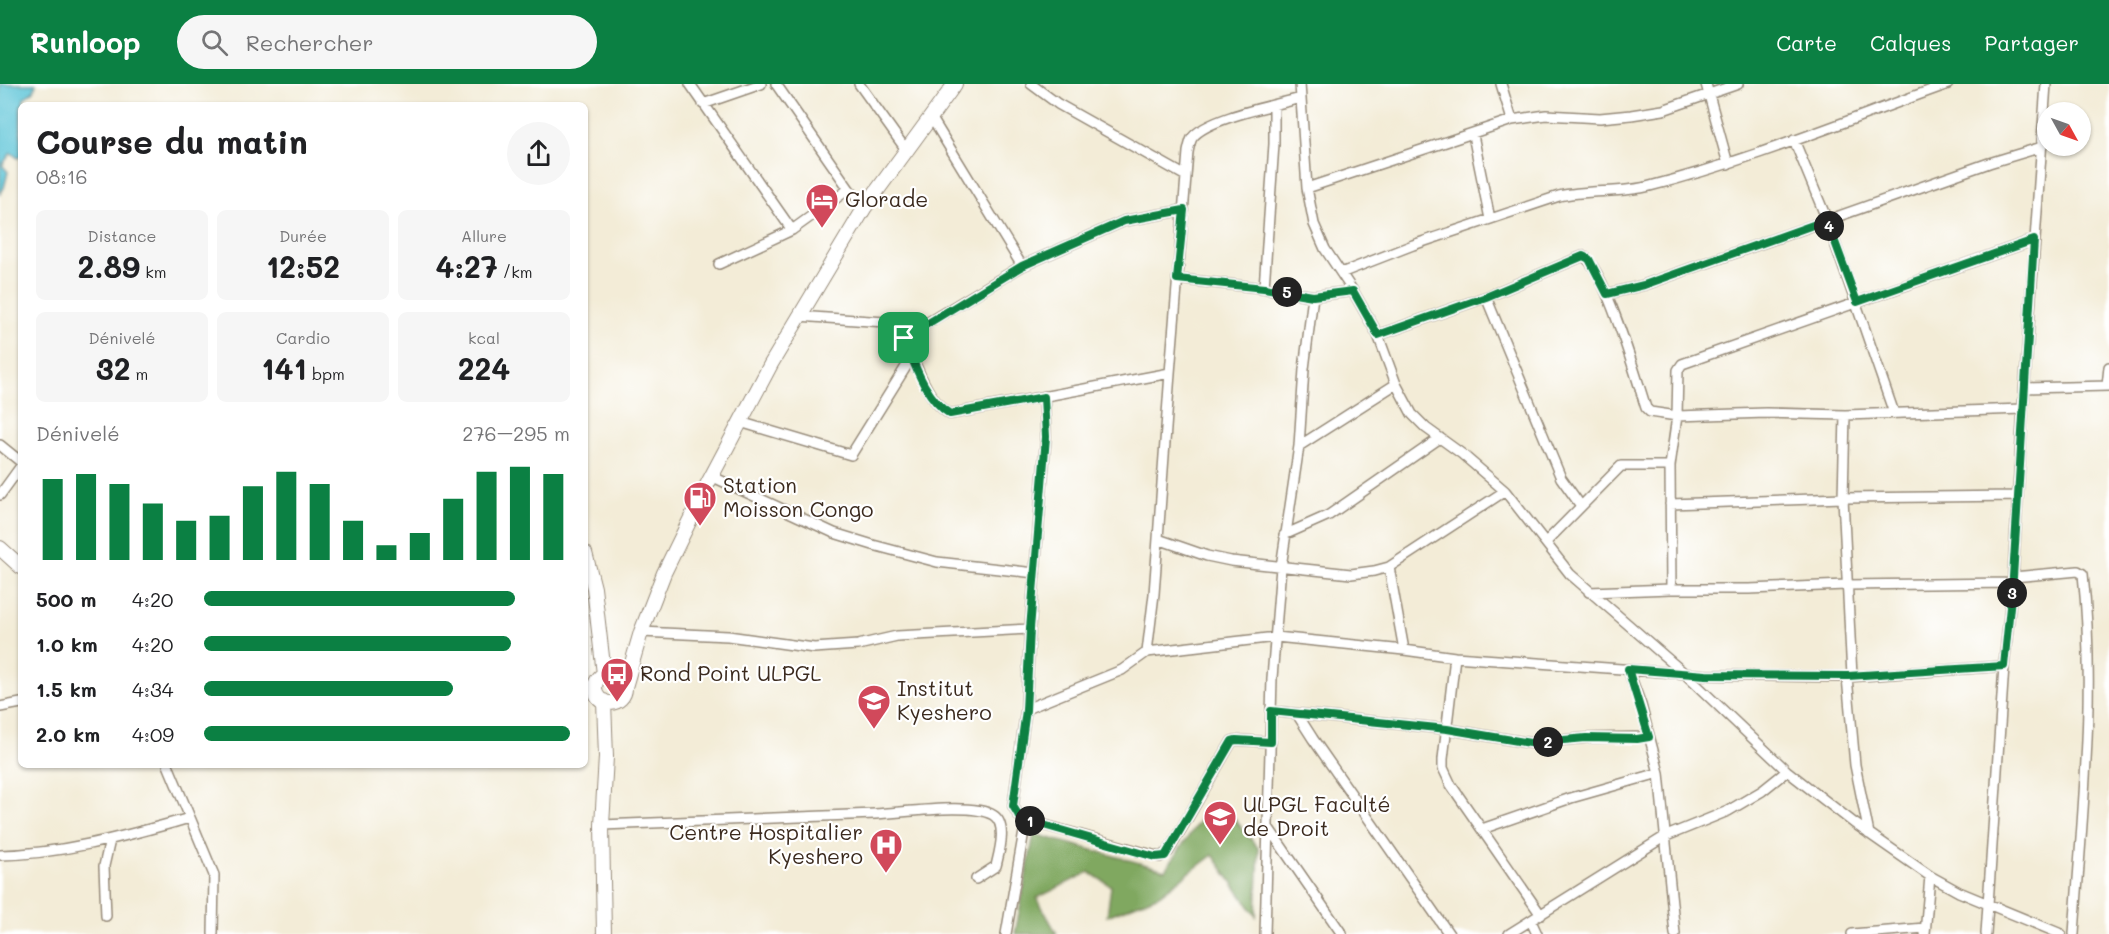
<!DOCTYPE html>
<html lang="fr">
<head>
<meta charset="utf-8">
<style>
  body { margin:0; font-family:Mali,sans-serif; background:#f6f6f6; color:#202124; height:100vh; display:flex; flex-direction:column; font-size:22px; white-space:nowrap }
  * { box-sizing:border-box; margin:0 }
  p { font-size:20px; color:#757577 }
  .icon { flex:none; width:33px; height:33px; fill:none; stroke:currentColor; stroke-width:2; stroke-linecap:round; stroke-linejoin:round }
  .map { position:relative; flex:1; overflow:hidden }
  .panel { position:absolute; left:18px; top:18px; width:570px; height:666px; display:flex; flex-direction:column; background:#fff; border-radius:9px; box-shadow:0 2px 4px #0004 }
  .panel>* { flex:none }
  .needle { width:39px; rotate:130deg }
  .buttons { position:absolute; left:2037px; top:18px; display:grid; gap:12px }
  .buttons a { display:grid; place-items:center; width:54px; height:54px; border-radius:50%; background:#fff; box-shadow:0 2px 4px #0004; font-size:30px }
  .pin { position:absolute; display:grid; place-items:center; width:51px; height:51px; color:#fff; margin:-26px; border-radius:12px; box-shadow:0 3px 9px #0006 }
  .km { position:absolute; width:30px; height:30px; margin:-15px; border-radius:50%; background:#222; color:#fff; font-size:16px; line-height:30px; text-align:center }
  .round { display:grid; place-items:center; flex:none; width:63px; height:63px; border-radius:32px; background:#f6f6f6 }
  .overview { display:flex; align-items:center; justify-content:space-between; height:102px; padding:0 18px }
  h1 { font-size:33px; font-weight:700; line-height:45px }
  .metrics { display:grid; grid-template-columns:repeat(3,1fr); gap:9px; height:102px; padding:6px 18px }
  .metrics div { display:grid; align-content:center; border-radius:9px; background:#f6f6f6; text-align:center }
  .metrics b { font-size:30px; font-weight:700 }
  .metrics small { font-size:16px; font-weight:400 }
  .metrics p { font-size:16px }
  .chart { height:168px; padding:12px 18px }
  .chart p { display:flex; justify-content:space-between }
  .chart svg { width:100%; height:108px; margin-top:6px; stroke:#0b8043; stroke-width:6 }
  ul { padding:0 18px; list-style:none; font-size:20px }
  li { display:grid; grid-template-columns:96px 72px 1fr; align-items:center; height:45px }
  li i { height:15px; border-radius:8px; background:#0b8043 }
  header { display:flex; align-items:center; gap:36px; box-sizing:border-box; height:84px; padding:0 30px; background:#0b8043; color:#fff }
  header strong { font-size:28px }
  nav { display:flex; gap:33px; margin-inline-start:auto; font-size:21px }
  .search { width:420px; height:54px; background:#f6f6f6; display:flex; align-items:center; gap:15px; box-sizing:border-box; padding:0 21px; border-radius:33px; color:#757577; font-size:22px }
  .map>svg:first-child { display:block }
</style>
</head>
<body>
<header>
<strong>Runloop</strong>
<div class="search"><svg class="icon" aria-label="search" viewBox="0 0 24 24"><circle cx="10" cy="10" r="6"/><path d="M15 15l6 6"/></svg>Rechercher</div>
<nav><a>Carte</a><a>Calques</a><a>Partager</a></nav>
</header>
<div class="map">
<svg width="2109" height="850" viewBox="0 0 2109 850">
  <rect width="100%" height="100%" fill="#fff"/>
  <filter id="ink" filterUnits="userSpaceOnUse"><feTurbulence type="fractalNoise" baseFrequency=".0167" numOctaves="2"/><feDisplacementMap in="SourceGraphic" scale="12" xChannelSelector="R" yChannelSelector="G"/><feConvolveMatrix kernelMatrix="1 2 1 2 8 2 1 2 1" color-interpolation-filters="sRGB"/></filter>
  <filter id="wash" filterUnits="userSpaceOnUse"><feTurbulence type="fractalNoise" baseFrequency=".008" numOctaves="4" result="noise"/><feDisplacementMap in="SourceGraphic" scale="24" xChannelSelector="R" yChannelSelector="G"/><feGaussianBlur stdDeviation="1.35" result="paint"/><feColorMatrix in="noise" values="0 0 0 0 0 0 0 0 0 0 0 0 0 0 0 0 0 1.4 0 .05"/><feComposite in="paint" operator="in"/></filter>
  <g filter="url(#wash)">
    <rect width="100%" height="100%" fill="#f3ecd7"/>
    <!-- forest -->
    <path fill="#80a860" stroke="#5e693f" stroke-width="1.5" d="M1232,732L1259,765L1256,832L1213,771L1159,811L1107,832L1111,802L1089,788L1037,814L1057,850H1015L1034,750L1165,786L1202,733Z"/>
    <!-- water -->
    <path fill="#5bc4d7" stroke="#4b777a" stroke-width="1.5" d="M0,0H36L34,7L24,14L23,21H21V72L18,74L11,69L2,81L8,88L4,104L0,110Z"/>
  </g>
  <g filter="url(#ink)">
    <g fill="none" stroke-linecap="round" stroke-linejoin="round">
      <!-- street casing -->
      <g stroke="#978b7a" stroke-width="12">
        <path id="street" d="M690,0L792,146
          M776,0L849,105L865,123
          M859,0L907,67
          M1031,0L1058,20L1186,92
          M1300,0L1307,104L1314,140L1325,165L1353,207L1378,251L1396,300L1412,330L1426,344L1462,370L1505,407L1570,490L1684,589L1787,687L1854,739L1930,792L1959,808L2061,850
          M1501,0L1512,36
          M1706,0L1728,80
          M703,20L761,0
          M931,33L1022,182
          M1473,51L1490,135
          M1794,56L1827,136L1894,329
          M1307,104L1512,36L1546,31L1600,34L1631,31L1663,26L1738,0
          M719,180L792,146L849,105
          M1341,189L1413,161L1559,112C1589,105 1621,110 1650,102C1752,76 1850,35 1948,0
          M1177,195L1264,204L1313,212L1353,207
          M1264,204L1274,60V21
          M1607,210L1644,201L1989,79L2042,63
          M1486,213L1561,394L1581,422
          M1378,251L1486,213L1583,172C1603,181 1638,298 1646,324L1650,328L1677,332L1766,329L1845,331L2023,325
          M904,253L1022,182L1124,137L1184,126
          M912,273C922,294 930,318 950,330L1170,289
          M2107,302L2109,283
          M2025,304L2109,302
          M1845,331L1843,414L1852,592
          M740,338L851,371L912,273L904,253L885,238L798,232
          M0,361L21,378
          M1299,362L1396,300
          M711,392L834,449L873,461L937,478L1035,489
          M0,411L21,382
          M1670,420L1843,414L2018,412
          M1284,451L1329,431L1440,354
          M1158,455L1207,472L1231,477L1351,490L1374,487L1389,483L1505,407
          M1546,458L1621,382H1670
          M1389,483L1404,566
          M2013,493L2078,487L2083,490C2096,610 2082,731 2074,850
          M1671,505L1670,382L1677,332L1678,286L1682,280L2034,156
          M1589,508L1671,505H1749L1846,501L2013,499
          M641,548L728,552L814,564L858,561L897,552L1030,545
          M1147,568L1154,510L1170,289L1188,68C1189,63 1190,58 1192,54C1207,34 1276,21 1301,14
          M1455,573L1443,675V684L1451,701L1541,831
          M1628,585L1641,621L1659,689L1675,850
          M1847,593L1855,681L1869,750
          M0,623L21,619
          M1026,625L1122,586L1147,568L1276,553L1404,566L1455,573L1705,591L1847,593L2004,582
          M1271,627L1447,645L1530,659L1586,654L1649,653
          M1297,630L1313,655L1449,850
          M168,681L214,791L213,850
          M1026,736L1160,773L1168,768L1232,657L1236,656L1271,658
          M602,741C693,738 784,734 875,730C902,729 972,718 993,731C1008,740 999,769 996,782L976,795
          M1268,743L1342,850
          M1482,745L1571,714L1659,689
          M0,771C65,770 128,751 190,734
          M106,832L104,782L110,756
          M1531,837L1537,850
          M1006,850L1026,736L1019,732L1013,722L1026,625L1030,545L1046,353L1044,313
          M1265,850L1272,594L1281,483L1299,362L1304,285L1313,212
          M1509,850L1664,753L1728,727L1762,707L1787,687
          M1852,850L1925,844
          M1925,850L1930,792
          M1986,850L2004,582L2013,493L2023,325L2046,0"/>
      </g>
      <!-- secondary casing -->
      <g stroke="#978b7a" stroke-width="16">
        <path id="secondary" d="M0,464L21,483
          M585,469L594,504L604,590
          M595 604a15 15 0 1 1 30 0a15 15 0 1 1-30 0Z
          M625,603L641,548L664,489L708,399L771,280L865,123L955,0
          M604,617L606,673L602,741L604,850"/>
      </g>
      <!-- street -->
      <use href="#street" stroke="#fff" stroke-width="9"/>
      <!-- secondary -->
      <use href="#secondary" stroke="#fff" stroke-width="14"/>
    </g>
  </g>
  <g fill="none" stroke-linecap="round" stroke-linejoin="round" filter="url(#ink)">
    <!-- route casing -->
    <g stroke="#fff" stroke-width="12">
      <path id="route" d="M1184,126L1177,195L1264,204L1313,212L1353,207L1378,251L1486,213L1583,172L1589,175L1607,210L1644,201L1827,136L1857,218L2034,156L2013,493L2004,582L1848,592L1706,591L1628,585L1649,653L1637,655L1586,654L1530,659L1447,645L1271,627V658L1236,656L1232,657L1165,772L1155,773L1026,736L1019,732L1013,722L1026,626L1030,545L1046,353L1044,313L950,330C925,315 914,279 904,254L1022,182L1124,137Z"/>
    </g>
    <!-- route -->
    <use href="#route" stroke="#0b8043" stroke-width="8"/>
  </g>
  <!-- icons -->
  <defs>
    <g id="hotel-pin" transform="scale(1.725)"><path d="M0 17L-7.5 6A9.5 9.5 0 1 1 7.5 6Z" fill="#d1495b" stroke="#fff"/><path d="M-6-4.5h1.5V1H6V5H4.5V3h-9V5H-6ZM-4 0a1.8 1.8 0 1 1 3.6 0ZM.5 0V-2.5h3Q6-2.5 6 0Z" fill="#fff"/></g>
    <g id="fuel-pin" transform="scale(1.725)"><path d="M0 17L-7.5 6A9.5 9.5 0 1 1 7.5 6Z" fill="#d1495b" stroke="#fff"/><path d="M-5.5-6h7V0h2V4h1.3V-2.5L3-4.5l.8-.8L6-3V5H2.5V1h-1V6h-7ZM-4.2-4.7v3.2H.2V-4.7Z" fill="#fff"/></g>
    <g id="bus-pin" transform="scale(1.725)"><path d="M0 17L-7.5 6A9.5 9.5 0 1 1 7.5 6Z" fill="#d1495b" stroke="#fff"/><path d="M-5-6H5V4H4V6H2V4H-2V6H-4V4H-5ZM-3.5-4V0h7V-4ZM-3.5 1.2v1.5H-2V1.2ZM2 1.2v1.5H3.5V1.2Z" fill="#fff"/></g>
    <g id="school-pin" transform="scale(1.725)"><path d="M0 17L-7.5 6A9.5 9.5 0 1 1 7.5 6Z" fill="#d1495b" stroke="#fff"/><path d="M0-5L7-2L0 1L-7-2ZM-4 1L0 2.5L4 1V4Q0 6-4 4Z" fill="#fff"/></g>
    <g id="university-pin" transform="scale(1.725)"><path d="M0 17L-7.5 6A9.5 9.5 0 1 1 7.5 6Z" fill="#d1495b" stroke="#fff"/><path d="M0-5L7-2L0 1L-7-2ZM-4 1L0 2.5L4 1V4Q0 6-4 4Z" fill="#fff"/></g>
    <g id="hospital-pin" transform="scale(1.725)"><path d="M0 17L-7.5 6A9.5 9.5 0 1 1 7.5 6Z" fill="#d1495b" stroke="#fff"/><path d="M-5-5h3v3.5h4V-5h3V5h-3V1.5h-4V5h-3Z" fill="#fff"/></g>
  </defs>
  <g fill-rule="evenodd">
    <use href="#hotel-pin" x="822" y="116"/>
    <use href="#fuel-pin" x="700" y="414"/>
    <use href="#bus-pin" x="617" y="590"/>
    <use href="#school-pin" x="874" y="617"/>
    <use href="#university-pin" x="1220" y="733"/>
    <use href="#hospital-pin" x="886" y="761"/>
  </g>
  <g text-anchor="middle" stroke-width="4.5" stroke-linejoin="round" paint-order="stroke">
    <!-- poi labels -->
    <g font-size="21" fill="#3b2a1e" stroke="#fff" text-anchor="start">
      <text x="845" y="123">Glorade</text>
      <text x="723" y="409">Station<tspan x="723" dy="24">Moisson Congo</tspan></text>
      <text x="640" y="597">Rond Point ULPGL</text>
      <text x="897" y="612">Institut<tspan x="897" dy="24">Kyeshero</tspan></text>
      <text x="1243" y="728">ULPGL Faculté<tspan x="1243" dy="24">de Droit</tspan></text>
      <text x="863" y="756" text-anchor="end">Centre Hospitalier<tspan x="863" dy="24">Kyeshero</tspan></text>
    </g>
  </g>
</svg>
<div class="buttons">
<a><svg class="needle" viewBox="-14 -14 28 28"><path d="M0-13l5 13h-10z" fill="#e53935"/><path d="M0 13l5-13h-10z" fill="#757577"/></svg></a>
</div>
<div class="pin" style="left:904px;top:254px;background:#1e9e55"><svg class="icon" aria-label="arrive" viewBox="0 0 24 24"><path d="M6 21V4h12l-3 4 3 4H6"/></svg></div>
<b class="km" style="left:1030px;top:737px">1</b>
<b class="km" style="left:1548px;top:658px">2</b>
<b class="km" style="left:2012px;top:509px">3</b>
<b class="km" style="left:1829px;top:142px">4</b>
<b class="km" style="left:1287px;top:208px">5</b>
<section class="panel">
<div class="overview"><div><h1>Course du matin</h1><p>08:16</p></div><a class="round"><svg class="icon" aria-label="share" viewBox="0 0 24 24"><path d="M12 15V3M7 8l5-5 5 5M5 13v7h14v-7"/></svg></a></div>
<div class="metrics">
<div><p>Distance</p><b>2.89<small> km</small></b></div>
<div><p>Durée</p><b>12:52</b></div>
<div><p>Allure</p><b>4:27<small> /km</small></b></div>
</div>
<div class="metrics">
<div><p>Dénivelé</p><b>32<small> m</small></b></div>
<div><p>Cardio</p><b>141<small> bpm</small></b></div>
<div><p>kcal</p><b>224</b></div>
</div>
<div class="chart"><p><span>Dénivelé</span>276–295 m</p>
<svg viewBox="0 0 160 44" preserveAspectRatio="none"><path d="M5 44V11M15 44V9M25 44V13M35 44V21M45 44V28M55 44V26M65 44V14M75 44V8M85 44V13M95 44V28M105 44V38M115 44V33M125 44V19M135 44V8M145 44V6M155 44V9"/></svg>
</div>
<ul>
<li><b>500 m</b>4:20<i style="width:85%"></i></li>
<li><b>1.0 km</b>4:20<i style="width:84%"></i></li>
<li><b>1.5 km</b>4:34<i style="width:68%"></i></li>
<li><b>2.0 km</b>4:09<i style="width:100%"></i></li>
</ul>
</section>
</div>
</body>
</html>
